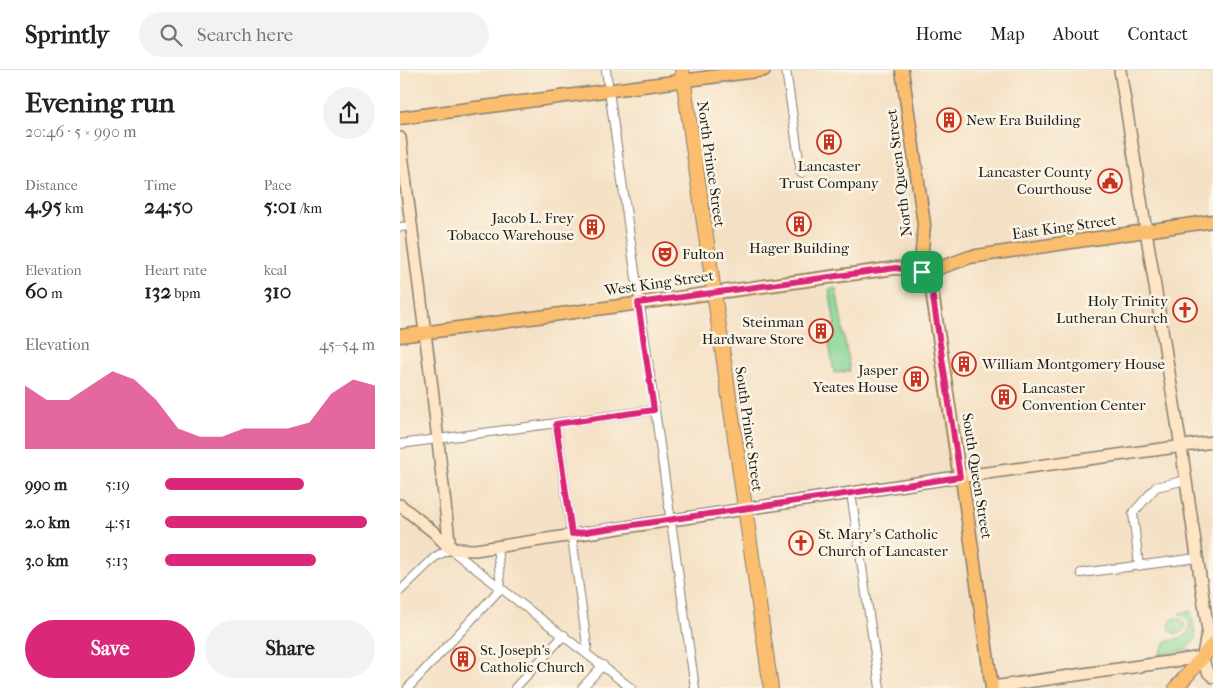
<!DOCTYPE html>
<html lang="en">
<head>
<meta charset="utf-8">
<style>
  body { margin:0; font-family:"IM FELL French Canon",serif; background:#f2f2f2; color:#202124; height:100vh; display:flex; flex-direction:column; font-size:19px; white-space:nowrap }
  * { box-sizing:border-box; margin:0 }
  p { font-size:16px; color:#757577 }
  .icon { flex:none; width:28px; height:28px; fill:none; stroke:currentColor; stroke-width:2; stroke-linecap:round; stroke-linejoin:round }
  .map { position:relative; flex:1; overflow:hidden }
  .side { display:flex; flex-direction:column; background:#fff; width:400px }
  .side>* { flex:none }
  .pin { position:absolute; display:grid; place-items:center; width:42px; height:42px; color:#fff; margin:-21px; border-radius:10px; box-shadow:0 2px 8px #0006 }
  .round { display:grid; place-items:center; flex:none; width:52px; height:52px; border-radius:26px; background:#f2f2f2 }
  .summary { display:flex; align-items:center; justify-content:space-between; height:85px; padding:0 25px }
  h1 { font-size:28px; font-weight:700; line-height:38px }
  .metrics { display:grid; grid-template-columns:repeat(3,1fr); gap:8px; height:85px; padding:5px 25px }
  .metrics div { display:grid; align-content:center }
  .metrics b { font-size:21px; font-weight:700 }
  .metrics small { font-size:14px; font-weight:400 }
  .metrics p { font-size:14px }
  .chart { height:140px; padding:10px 25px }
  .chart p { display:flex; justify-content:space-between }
  .chart svg { width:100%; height:90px; margin-top:5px; fill:#db2777; opacity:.7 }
  .primary-button { display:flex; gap:10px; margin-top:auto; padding:10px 25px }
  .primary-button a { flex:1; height:58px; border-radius:30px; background:#db2777; color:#fff; font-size:20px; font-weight:700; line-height:58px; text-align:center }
  .primary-button a+a { background:#f2f2f2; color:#202124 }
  ul { padding:0 25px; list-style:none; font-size:16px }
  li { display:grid; grid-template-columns:80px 60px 1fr; align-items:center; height:38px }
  li i { height:12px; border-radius:6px; background:#db2777 }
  header { display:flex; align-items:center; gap:30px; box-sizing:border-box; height:70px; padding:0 25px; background:#fff; border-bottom:1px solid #e0e0e0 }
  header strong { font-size:24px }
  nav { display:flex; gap:28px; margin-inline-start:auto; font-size:18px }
  .search { width:350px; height:45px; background:#f2f2f2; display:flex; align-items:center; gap:12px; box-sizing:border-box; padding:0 18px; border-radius:28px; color:#757577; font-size:19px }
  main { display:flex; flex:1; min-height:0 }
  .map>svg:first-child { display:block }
</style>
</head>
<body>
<header>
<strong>Sprintly</strong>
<div class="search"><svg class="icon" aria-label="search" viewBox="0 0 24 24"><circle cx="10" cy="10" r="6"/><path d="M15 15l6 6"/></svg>Search here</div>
<nav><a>Home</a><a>Map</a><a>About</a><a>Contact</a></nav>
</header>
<main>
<section class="side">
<div class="summary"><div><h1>Evening run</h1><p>20:46 · 5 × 990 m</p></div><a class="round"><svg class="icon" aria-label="share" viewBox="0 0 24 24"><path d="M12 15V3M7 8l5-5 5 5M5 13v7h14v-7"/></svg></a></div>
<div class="metrics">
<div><p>Distance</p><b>4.95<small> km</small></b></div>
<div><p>Time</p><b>24:50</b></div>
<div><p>Pace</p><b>5:01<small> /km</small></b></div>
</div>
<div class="metrics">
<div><p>Elevation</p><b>60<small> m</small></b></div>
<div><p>Heart rate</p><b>132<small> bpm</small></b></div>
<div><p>kcal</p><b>310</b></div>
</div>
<div class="chart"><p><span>Elevation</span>45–54 m</p>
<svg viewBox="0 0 160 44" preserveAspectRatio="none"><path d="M0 44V13L10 20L20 20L30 13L40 6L50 10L60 20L70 34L80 38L90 38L100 34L110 34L120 34L130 31L140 17L150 10L160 13V44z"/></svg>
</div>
<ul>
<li><b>990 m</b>5:19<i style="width:66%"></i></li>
<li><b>2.0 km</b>4:51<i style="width:96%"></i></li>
<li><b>3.0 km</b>5:13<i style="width:72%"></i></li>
</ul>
<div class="primary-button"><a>Save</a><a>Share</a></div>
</section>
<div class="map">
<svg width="813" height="618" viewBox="0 0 813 618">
  <rect width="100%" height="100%" fill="#fcf5e5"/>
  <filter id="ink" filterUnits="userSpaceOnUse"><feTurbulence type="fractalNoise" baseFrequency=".02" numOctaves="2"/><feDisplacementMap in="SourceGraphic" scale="10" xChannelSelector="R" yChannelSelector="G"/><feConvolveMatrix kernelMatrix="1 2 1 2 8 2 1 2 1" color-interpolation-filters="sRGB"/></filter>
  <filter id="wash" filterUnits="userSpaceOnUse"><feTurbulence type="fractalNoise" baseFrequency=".0096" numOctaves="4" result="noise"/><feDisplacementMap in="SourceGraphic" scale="20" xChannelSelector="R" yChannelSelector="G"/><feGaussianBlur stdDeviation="1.12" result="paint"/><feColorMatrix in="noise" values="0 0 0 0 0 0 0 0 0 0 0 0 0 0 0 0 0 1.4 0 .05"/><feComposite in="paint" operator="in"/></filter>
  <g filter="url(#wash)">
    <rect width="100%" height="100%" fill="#f4e1c5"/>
    <!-- green -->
    <path fill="#84d494" stroke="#507858" d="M436,218L450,301L434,303L426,256L435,255L429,219Z
      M791,541L796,568L786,580L759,585L766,572L786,566C792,556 790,548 779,543Z
      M769 556a8 8 0 1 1 16 0a8 8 0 1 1-16 0Z"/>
  </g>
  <g filter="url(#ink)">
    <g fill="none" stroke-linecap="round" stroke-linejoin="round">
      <!-- street casing -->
      <g stroke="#887e70" stroke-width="10">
        <path id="street" d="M206,0L295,618
          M386,0L401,103
          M0,157L11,156
          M156,353L187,575L186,582
          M0,374L254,340
          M451,423L480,618
          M739,496L733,443L756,417L786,410
          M681,503L797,488
          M0,521L35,487L50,479L231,618
          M8,618L101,518L97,476
          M115,618L164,565
          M182,618L203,595"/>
      </g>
      <!-- secondary casing -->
      <g stroke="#887e70" stroke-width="14">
        <path id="secondary" d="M720,0L781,377L808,561C804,578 798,595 813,607
          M0,68L32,317L50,479
          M0,435L35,463L50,479
          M50,479L75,480L550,408L813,372
          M592,617L803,587"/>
      </g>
      <!-- primary casing -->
      <g stroke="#887e70" stroke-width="15">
        <path id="primary" d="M502,0L524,154L521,194L532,221L558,397L563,416L592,618
          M0,48L364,0
          M0,266L496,198L531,201L570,187L813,151"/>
      </g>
      <!-- highway casing -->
      <g stroke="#887e70" stroke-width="16">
        <path id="highway" d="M282,0L371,618
          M776,618L813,575"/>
      </g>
      <!-- street -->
      <use href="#street" stroke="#fff" stroke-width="8"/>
      <!-- secondary -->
      <use href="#secondary" stroke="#fde5c5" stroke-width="11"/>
      <!-- primary -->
      <use href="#primary" stroke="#fbbe6e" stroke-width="12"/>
      <!-- highway -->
      <use href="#highway" stroke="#fbbe6e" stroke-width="14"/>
    </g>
  </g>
  <g fill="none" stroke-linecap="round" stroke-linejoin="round" filter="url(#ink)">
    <!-- route casing -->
    <g stroke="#fff" stroke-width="10">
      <path id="route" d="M496,198L522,202L532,221L560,407L172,464L156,354L254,340L238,233Z"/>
    </g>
    <!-- route -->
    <use href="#route" stroke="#db2777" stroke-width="6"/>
  </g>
  <!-- icons -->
  <defs>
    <g id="building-ring" transform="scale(1.25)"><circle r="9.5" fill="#fcf5e5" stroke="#c8321e" stroke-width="1.5"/><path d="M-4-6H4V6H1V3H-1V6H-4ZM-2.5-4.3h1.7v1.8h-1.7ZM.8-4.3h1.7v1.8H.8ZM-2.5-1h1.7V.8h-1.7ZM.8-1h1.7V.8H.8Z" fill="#c8321e"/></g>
    <g id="civic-ring" transform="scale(1.25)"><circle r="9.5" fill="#fcf5e5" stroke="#c8321e" stroke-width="1.5"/><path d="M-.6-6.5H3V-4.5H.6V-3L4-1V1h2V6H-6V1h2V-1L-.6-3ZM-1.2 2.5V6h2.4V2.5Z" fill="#c8321e"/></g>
    <g id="theatre-ring" transform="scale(1.25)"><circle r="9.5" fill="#fcf5e5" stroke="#c8321e" stroke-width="1.5"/><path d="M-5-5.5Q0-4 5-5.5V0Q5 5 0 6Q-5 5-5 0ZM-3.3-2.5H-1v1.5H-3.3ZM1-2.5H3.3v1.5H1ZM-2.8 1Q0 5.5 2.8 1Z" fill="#c8321e"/></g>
    <g id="church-ring" transform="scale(1.25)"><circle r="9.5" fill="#fcf5e5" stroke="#c8321e" stroke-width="1.5"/><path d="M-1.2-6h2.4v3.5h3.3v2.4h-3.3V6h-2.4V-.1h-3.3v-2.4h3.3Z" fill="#c8321e"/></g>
  </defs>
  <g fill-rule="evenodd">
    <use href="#building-ring" x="549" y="50"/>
    <use href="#building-ring" x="429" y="72"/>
    <use href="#civic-ring" x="710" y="111"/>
    <use href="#building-ring" x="399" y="154"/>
    <use href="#building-ring" x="192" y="157"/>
    <use href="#theatre-ring" x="265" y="184"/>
    <use href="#church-ring" x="785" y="240"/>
    <use href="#building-ring" x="421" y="261"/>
    <use href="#building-ring" x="564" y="294"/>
    <use href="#building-ring" x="516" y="309"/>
    <use href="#building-ring" x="604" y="327"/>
    <use href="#church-ring" x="401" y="473"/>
    <use href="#building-ring" x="63" y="589"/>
  </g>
  <g text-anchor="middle" stroke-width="5" stroke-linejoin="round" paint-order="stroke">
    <!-- poi labels -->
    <g font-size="15" fill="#1c1c1c" stroke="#fcf5e5" text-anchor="start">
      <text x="566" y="55">New Era Building</text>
      <text x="429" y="101" text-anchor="middle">Lancaster<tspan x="429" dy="17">Trust Company</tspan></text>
      <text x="692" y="107" text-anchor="end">Lancaster County<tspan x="692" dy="17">Courthouse</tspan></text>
      <text x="174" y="153" text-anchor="end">Jacob L. Frey<tspan x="174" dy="17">Tobacco Warehouse</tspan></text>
      <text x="399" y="183" text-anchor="middle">Hager Building</text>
      <text x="282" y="189">Fulton</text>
      <text x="768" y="236" text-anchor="end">Holy Trinity<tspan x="768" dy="17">Lutheran Church</tspan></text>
      <text x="404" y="257" text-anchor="end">Steinman<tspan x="404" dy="17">Hardware Store</tspan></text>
      <text x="582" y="299">William Montgomery House</text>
      <text x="498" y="305" text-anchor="end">Jasper<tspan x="498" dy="17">Yeates House</tspan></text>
      <text x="622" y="323">Lancaster<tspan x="622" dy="17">Convention Center</tspan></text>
      <text x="418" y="469">St. Mary's Catholic<tspan x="418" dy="17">Church of Lancaster</tspan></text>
      <text x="80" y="585">St. Joseph's<tspan x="80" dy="17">Catholic Church</tspan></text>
    </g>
    <!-- street labels -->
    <g font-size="15" fill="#1c1c1c" stroke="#fcf5e5">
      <text transform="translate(311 94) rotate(82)" y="5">North Prince Street</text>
      <text transform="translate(499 103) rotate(-97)" y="5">North Queen Street</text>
      <text transform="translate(664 157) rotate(-8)" y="5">East King Street</text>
      <text transform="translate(259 213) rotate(-8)" y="5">West King Street</text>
      <text transform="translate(349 359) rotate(82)" y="5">South Prince Street</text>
      <text transform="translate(577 406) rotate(81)" y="5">South Queen Street</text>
    </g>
  </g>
</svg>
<div class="pin" style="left:522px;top:202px;background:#1e9e55"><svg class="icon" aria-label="arrive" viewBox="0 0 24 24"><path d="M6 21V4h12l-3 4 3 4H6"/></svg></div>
</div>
</main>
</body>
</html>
